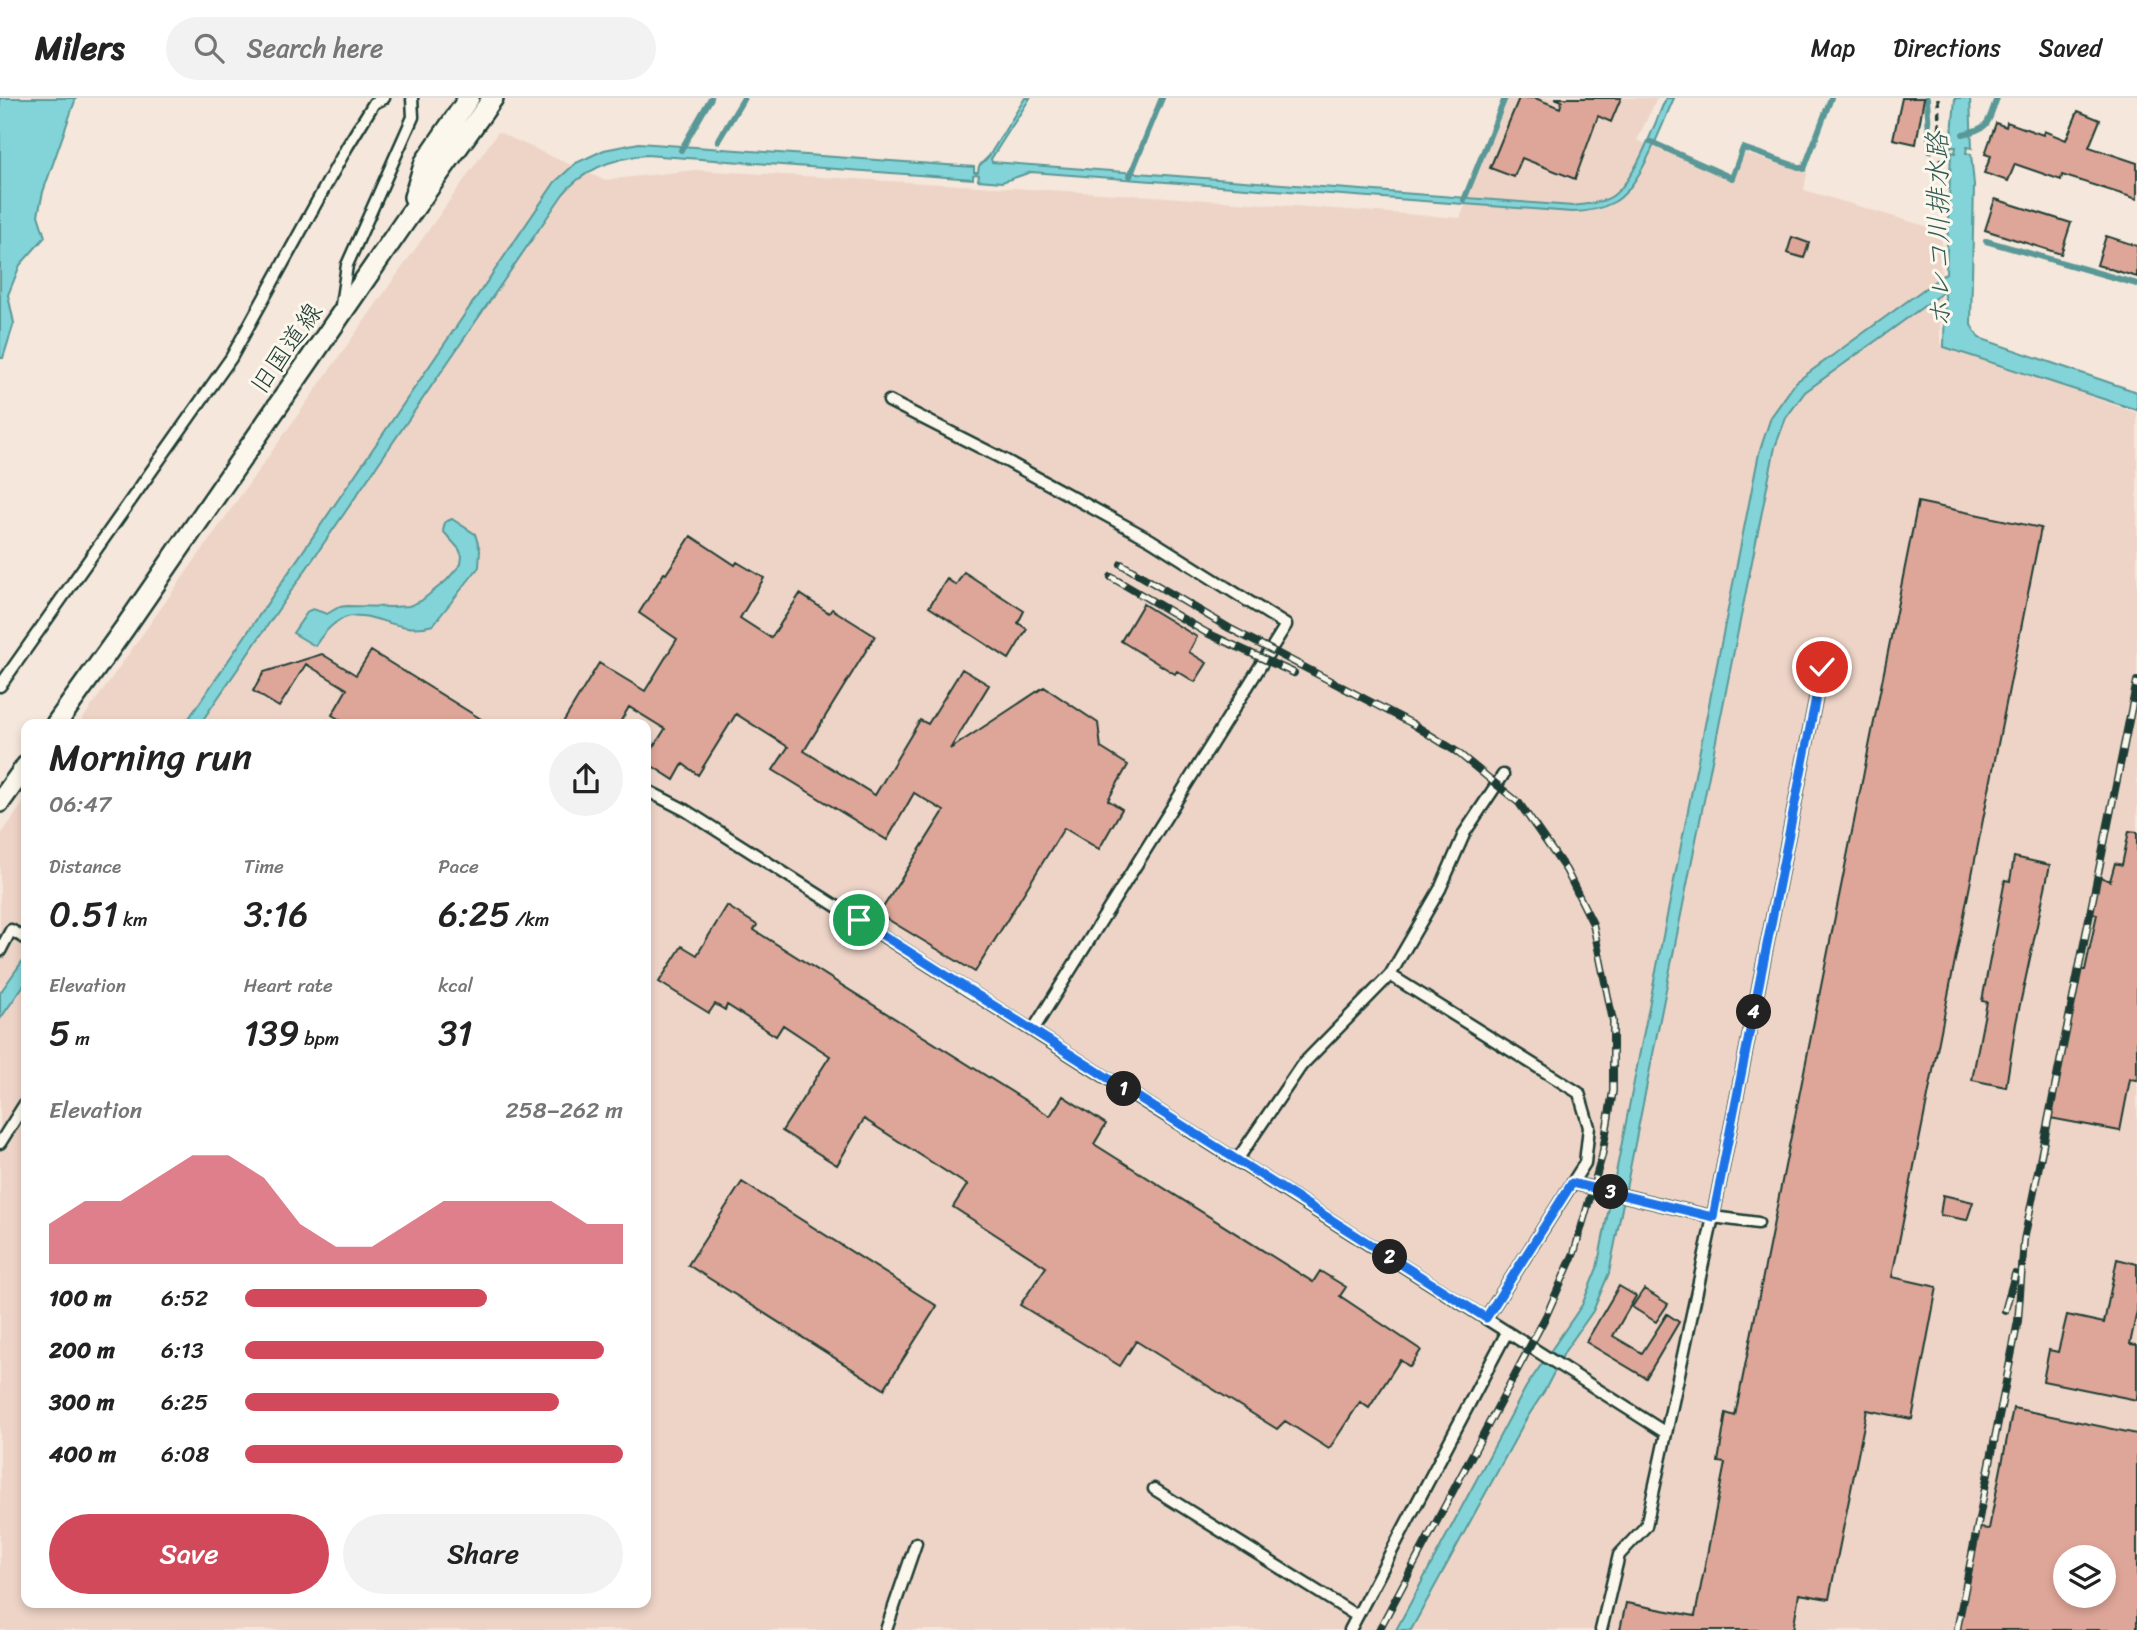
<!DOCTYPE html>
<html lang="en">
<head>
<meta charset="utf-8">
<style>
  body { margin:0; font-family:Sriracha,"Klee One",sans-serif; background:#f2f2f2; color:#222; height:100vh; display:flex; flex-direction:column; font-size:26px; white-space:nowrap }
  * { box-sizing:border-box; margin:0 }
  p { font-size:23px; color:#767676 }
  .icon { flex:none; width:38px; height:38px; fill:none; stroke:currentColor; stroke-width:2; stroke-linecap:round; stroke-linejoin:round }
  .map { position:relative; flex:1; overflow:hidden }
  .drawer { position:absolute; left:21px; top:621px; width:630px; height:889px; display:flex; flex-direction:column; background:#fff; border-radius:14px; box-shadow:0 4px 10px #0003 }
  .drawer>* { flex:none }
  .tools { position:absolute; left:2053px; top:1447px; display:grid; gap:14px }
  .tools a { display:grid; place-items:center; width:63px; height:63px; border-radius:50%; background:#fff; box-shadow:0 4px 10px #0003; font-size:35px }
  .pin { position:absolute; display:grid; place-items:center; width:60px; height:60px; color:#fff; margin:-30px; border:4px solid #fff; border-radius:50%; box-shadow:0 2px 7px #0007 }
  .km { position:absolute; width:35px; height:35px; margin:-18px; border-radius:50%; background:#222; color:#fff; font-size:19px; line-height:35px; text-align:center }
  .round { display:grid; place-items:center; flex:none; width:74px; height:74px; border-radius:37px; background:#f2f2f2 }
  .headline { display:flex; align-items:center; justify-content:space-between; height:119px; padding:0 28px }
  h1 { font-size:38px; font-weight:600; line-height:52px }
  .stats { display:grid; grid-template-columns:repeat(3,1fr); gap:10px; height:119px; padding:7px 28px }
  .stats div { display:grid; align-content:center }
  .stats b { font-size:35px; font-weight:600 }
  .stats small { font-size:19px; font-weight:400 }
  .stats p { font-size:19px }
  .chart { height:196px; padding:14px 28px }
  .chart p { display:flex; justify-content:space-between }
  .chart svg { width:100%; height:126px; margin-top:7px; fill:#d1495b; opacity:.7 }
  .action { display:flex; gap:14px; margin-top:auto; padding:14px 28px }
  .action a { flex:1; height:80px; border-radius:42px; background:#d1495b; color:#fff; font-size:28px; font-weight:600; line-height:80px; text-align:center }
  .action a+a { background:#f2f2f2; color:#222 }
  ul { padding:0 28px; list-style:none; font-size:23px }
  li { display:grid; grid-template-columns:112px 84px 1fr; align-items:center; height:52px }
  li i { height:18px; border-radius:9px; background:#d1495b }
  header { display:flex; align-items:center; gap:42px; box-sizing:border-box; height:98px; padding:0 35px; background:#fff; border-bottom:2px solid #e0e0e0 }
  header strong { font-size:33px }
  nav { display:flex; gap:38px; margin-inline-start:auto; font-size:24px }
  .search { width:490px; height:63px; background:#f2f2f2; display:flex; align-items:center; gap:18px; box-sizing:border-box; padding:0 24px; border-radius:38px; color:#767676; font-size:26px }
  .map>svg:first-child { display:block }
</style>
</head>
<body>
<header>
<strong>Milers</strong>
<div class="search"><svg class="icon" aria-label="search" viewBox="0 0 24 24"><circle cx="10" cy="10" r="6"/><path d="M15 15l6 6"/></svg>Search here</div>
<nav><a>Map</a><a>Directions</a><a>Saved</a></nav>
</header>
<div class="map">
<svg width="2137" height="1532" viewBox="0 0 2137 1532">
  <rect width="100%" height="100%" fill="#f5e7db"/>
  <filter id="ink" filterUnits="userSpaceOnUse"><feTurbulence type="fractalNoise" baseFrequency=".0143" numOctaves="2"/><feDisplacementMap in="SourceGraphic" scale="14" xChannelSelector="R" yChannelSelector="G"/><feConvolveMatrix kernelMatrix="1 2 1 2 8 2 1 2 1" color-interpolation-filters="sRGB"/></filter>
  <g filter="url(#ink)">
    <!-- built -->
    <path fill="#eed4c7" fill-rule="evenodd" d="M1508,0H1657L1637,42L1733,83L1744,55L1807,75L1804,92L1942,133L1940,245L2137,315V1532H0V738L26,701V1505H646V626H79L498,34L604,82L695,72L1152,98L1460,120ZM2065,1460H2104V1498H2065Z"/>
    <!-- water -->
    <path fill="#82d4d9" stroke="#5a9897" stroke-width="2" d="M0,0H76L43,94L38,117L45,139L20,167L8,197L14,225L3,260H0Z
      M1025,0H1030L991,61L992,64L1573,108C1586,106 1605,105 1615,96C1637,78 1654,27 1666,0H1674C1661,28 1641,89 1614,104C1601,111 1587,114 1572,114L1031,74L1002,84L978,82L979,77L976,76L973,77V81L646,57C614,60 584,71 563,96L200,626H185L555,84L576,65L604,52L639,45L974,69V74H978L979,68L989,58Z
      M1955,0H1970L1972,50L1967,49L1966,55L1971,56L1974,87L1971,227L1979,240L2137,294V312L1944,249L1945,193L1805,294L1786,320L1775,349L1609,1175L1593,1213L1565,1253L1545,1292L1525,1323L1411,1532H1396L1526,1289L1582,1207L1597,1170L1759,355L1771,319L1796,284L1946,175L1951,54L1955,55L1956,49H1951Z
      M452,421L475,436L480,452L479,469L433,527C384,542 355,485 315,548L293,535L308,513L313,511L327,516L339,509L347,508L391,509L409,508L421,503L447,482L461,466L462,458L459,451L443,433L445,424Z
      M26,858V884L0,921V895Z"/>
    <g fill="none" stroke-linecap="round" stroke-linejoin="round">
      <!-- stream -->
      <path stroke="#5a9897" stroke-width="6" d="M1927,0L1930,53
        M1963,36C1992,29 1987,25 1997,0
        M718,43L744,0
        M1651,44L1732,80L1743,50L1804,71L1831,0
        M681,52L711,0
        M1130,78L1162,0
        M1464,102L1505,0
        M1986,143L2137,186"/>
    </g>
    <!-- building -->
    <path fill="#dea698" stroke="#1f3d34" stroke-width="2" fill-rule="evenodd" d="M1519,0H1535L1560,10L1562,3L1555,0H1621L1611,24L1598,18L1575,81L1522,60L1514,79L1490,70Z
      M1902,0H1924L1916,46L1893,41Z
      M2078,13L2100,22L2089,49L2137,65V101L2062,77L2061,82L2015,66L2008,83L1984,75L1991,58L1985,56L1996,25L2006,29L2007,24L2043,37L2044,33L2066,42Z
      M1995,101L2071,125L2061,156L1985,132Z
      M2106,138L2137,148V179L2097,167Z
      M1792,139L1809,145L1804,160L1787,155Z
      M1918,404L2041,430L1892,1179L1937,1189L1912,1321L1867,1312L1829,1501L1799,1496L1793,1532H1620L1626,1505L1695,1518L1725,1365L1718,1364L1726,1315L1735,1318Z
      M691,438L735,467L737,464L764,480L740,520L771,540L800,496L829,515L832,511L875,538L804,653L875,697L920,622L928,626L962,571L989,587L950,651L1044,589L1098,625L1101,650L1128,667L1108,702L1122,711L1099,751L1064,730L975,874L879,816L944,713L914,695L887,742L773,672L788,649L736,616L698,677L683,666L674,682L646,664V661L665,631L629,609L619,626H562L599,565L645,593L677,541L639,515L664,475L666,476Z
      M964,474L1024,513L1018,525L1027,531L1009,561L929,509L947,481L956,487Z
      M1143,506L1197,539L1189,554L1207,565L1195,584L1177,573L1175,576L1121,543Z
      M371,553L489,626H347L332,617L347,591L306,566L279,609L253,593L264,574L322,556L356,577Z
      M2129,733L2137,734V982L2130,981L2120,1033L2050,1020L2080,872H2085L2097,816L2092,815L2100,779L2110,783L2115,765L2122,767Z
      M2014,759L2050,767L2016,925L2006,989L1972,982L1987,904L1982,903L2005,782L2010,783Z
      M727,808L757,827L754,832L1050,1018L1063,998L1106,1026L1094,1046L1313,1184L1320,1173L1346,1189L1340,1198L1421,1252L1410,1269L1400,1262L1369,1310L1360,1304L1329,1351L1285,1323L1277,1331L1136,1243L1120,1268L1020,1207L1046,1169L953,1109L967,1087L864,1021L837,1067L782,1033L830,958L783,927L776,938L727,907L725,912L715,906L709,915L659,884L682,848L697,857Z
      M742,1084L937,1208L884,1291L688,1167Z
      M1943,1097L1973,1104L1967,1122L1940,1117Z
      M2117,1161L2137,1166V1213L2130,1246L2137,1247V1302L2043,1283L2049,1252L2058,1254L2067,1217L2104,1225Z
      M1619,1188L1636,1198L1613,1238L1642,1255L1667,1216L1679,1224L1646,1280L1586,1244Z
      M1644,1191L1668,1206L1656,1224L1632,1209Z
      M2013,1310L2137,1336V1532H1958L1979,1430L1989,1431ZM2065,1460H2104V1498H2065Z"/>
    <g fill="none" stroke-linecap="round" stroke-linejoin="round">
      <!-- service casing -->
      <g stroke="#1f3d34" stroke-width="15">
        <path id="service" d="M341,207L347,167L413,19L412,0
          M889,303L1001,360L1151,442L1286,527L1033,932
          M0,588L231,260L347,49L374,5L384,0
          M646,692L685,712L1666,1335
          M0,853L11,832L26,841
          M1390,877L1579,995L1589,1029L1585,1065L1486,1220
          M0,1045L26,1004
          M1237,1062L1301,968L1390,877L1440,791L1465,734L1503,677
          M1572,1085L1713,1119L1758,1125
          M1154,1391L1357,1518
          M886,1532L916,1445
          M1350,1532L1507,1234
          M1601,1532L1619,1457L1646,1428L1713,1119L1822,569"/>
      </g>
      <!-- minor casing -->
      <g stroke="#1f3d34" stroke-width="24">
        <path id="minor" d="M414,99L425,64L469,0
          M56,626L124,531L408,119L493,0
          M0,704L26,668"/>
      </g>
      <!-- path -->
      <path stroke="#1f3d34" stroke-width="3.5" stroke-dasharray="7 5" stroke-linecap="butt" d="M1938,0L1941,75"/>
      <!-- service -->
      <use href="#service" stroke="#fbf7ec" stroke-width="10"/>
      <!-- minor -->
      <use href="#minor" stroke="#fbf7ec" stroke-width="19"/>
      <!-- rail casing -->
      <g stroke="#1f3d34" stroke-width="8">
        <path id="rail" d="M1121,466L1229,530L1411,625L1457,654L1519,705L1566,772L1593,826L1613,923V993L1602,1058L1574,1155L1546,1218L1379,1532
          M1111,479L1207,535L1294,575
          M2005,1213L2015,1176
          M1957,1532L2018,1223L2024,1142L2137,583"/>
      </g>
      <!-- rail -->
      <use href="#rail" stroke="#fbf7ec" stroke-width="5" stroke-dasharray="16" stroke-linecap="butt"/>
    </g>
  </g>
  <g fill="none" stroke-linecap="round" stroke-linejoin="round" filter="url(#ink)">
    <!-- route casing -->
    <g stroke="#fff" stroke-width="14">
      <path id="route" d="M859,822L1486,1220L1572,1085L1713,1119L1822,569"/>
    </g>
    <!-- route -->
    <use href="#route" stroke="#1a73e8" stroke-width="9"/>
  </g>
  <g text-anchor="middle" stroke-width="6" stroke-linejoin="round" paint-order="stroke">
    <!-- street labels -->
    <g font-size="26" fill="#1f3d34" stroke="#fbf7ec">
      <text transform="translate(286 250) rotate(-55)" y="9">旧国道線</text>
    </g>
    <!-- water labels -->
    <g font-size="28" font-style="italic" fill="#335b55" stroke="#fbf7ec">
      <text transform="translate(1938 132) rotate(-91)" y="10">ホレコ川排水路</text>
    </g>
  </g>
</svg>
<div class="tools">
<a><svg class="icon" aria-label="layers" viewBox="0 0 24 24"><path d="M12 4l9 5-9 5-9-5zM3 14l9 5 9-5"/></svg></a>
</div>
<div class="pin" style="left:859px;top:822px;background:#1e9e55"><svg class="icon" aria-label="arrive" viewBox="0 0 24 24"><path d="M6 21V4h12l-3 4 3 4H6"/></svg></div>
<div class="pin" style="left:1822px;top:569px;background:#d93025"><svg class="icon" aria-label="check" viewBox="0 0 24 24"><path d="M5 12l5 5 9-10"/></svg></div>
<b class="km" style="left:1124px;top:991px">1</b>
<b class="km" style="left:1390px;top:1159px">2</b>
<b class="km" style="left:1611px;top:1094px">3</b>
<b class="km" style="left:1754px;top:914px">4</b>
<section class="drawer">
<div class="headline"><div><h1>Morning run</h1><p>06:47</p></div><a class="round"><svg class="icon" aria-label="share" viewBox="0 0 24 24"><path d="M12 15V3M7 8l5-5 5 5M5 13v7h14v-7"/></svg></a></div>
<div class="stats">
<div><p>Distance</p><b>0.51<small> km</small></b></div>
<div><p>Time</p><b>3:16</b></div>
<div><p>Pace</p><b>6:25<small> /km</small></b></div>
</div>
<div class="stats">
<div><p>Elevation</p><b>5<small> m</small></b></div>
<div><p>Heart rate</p><b>139<small> bpm</small></b></div>
<div><p>kcal</p><b>31</b></div>
</div>
<div class="chart"><p><span>Elevation</span>258–262 m</p>
<svg viewBox="0 0 160 44" preserveAspectRatio="none"><path d="M0 44V30L10 22L20 22L30 14L40 6L50 6L60 14L70 30L80 38L90 38L100 30L110 22L120 22L130 22L140 22L150 30L160 30V44z"/></svg>
</div>
<ul>
<li><b>100 m</b>6:52<i style="width:64%"></i></li>
<li><b>200 m</b>6:13<i style="width:95%"></i></li>
<li><b>300 m</b>6:25<i style="width:83%"></i></li>
<li><b>400 m</b>6:08<i style="width:100%"></i></li>
</ul>
<div class="action"><a>Save</a><a>Share</a></div>
</section>
</div>
</body>
</html>
